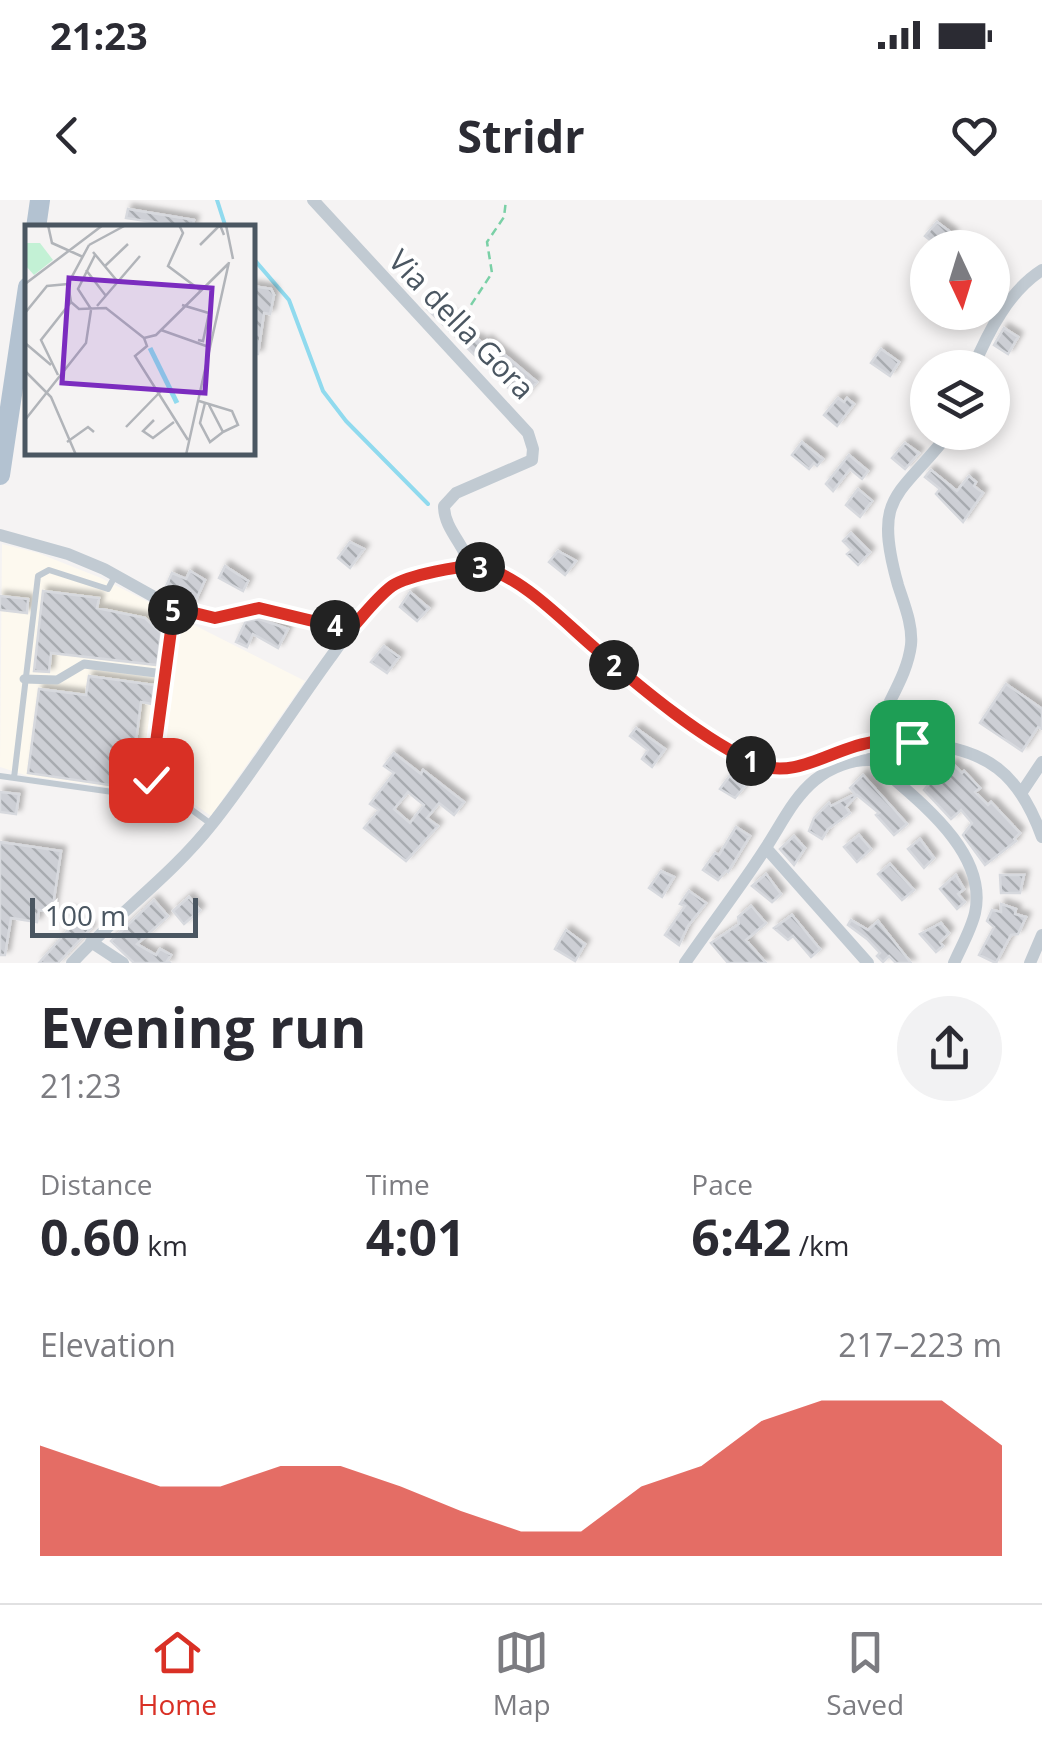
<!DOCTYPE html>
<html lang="en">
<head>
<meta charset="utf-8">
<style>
  body { margin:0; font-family:"Open Sans",sans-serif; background:#f2f2f3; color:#2b2b33; height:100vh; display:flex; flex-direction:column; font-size:38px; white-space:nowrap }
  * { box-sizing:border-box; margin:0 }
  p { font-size:32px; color:#7c7c81 }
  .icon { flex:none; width:55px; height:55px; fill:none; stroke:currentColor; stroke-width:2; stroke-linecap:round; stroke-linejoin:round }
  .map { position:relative; height:763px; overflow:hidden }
  .details { display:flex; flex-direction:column; background:#fff; flex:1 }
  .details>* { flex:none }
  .needle { width:65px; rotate:176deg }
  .tools { position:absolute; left:910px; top:30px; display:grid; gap:20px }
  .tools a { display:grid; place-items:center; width:100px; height:100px; border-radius:50%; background:#fff; box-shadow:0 5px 15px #0003; font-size:50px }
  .scale { position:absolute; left:30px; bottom:25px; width:168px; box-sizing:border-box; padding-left:10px; border:5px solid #4a5661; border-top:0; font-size:28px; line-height:35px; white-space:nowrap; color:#4a5661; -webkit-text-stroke:8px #fff; paint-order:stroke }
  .pin { position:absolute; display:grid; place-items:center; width:85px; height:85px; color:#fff; margin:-42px; border-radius:20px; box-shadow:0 5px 15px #0006 }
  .km { position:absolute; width:50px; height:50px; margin:-25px; border-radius:50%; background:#222; color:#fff; font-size:28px; line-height:50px; text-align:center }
  .round { display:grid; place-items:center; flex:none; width:105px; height:105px; border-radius:52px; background:#f2f2f3 }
  .head { display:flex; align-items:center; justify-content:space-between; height:170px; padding:0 40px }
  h1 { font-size:55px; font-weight:700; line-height:75px }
  .metrics { display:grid; grid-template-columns:repeat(3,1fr); gap:15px; height:170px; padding:10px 40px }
  .metrics div { display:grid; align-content:center }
  .metrics b { font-size:50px; font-weight:700 }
  .metrics small { font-size:28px; font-weight:400 }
  .metrics p { font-size:28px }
  .chart { height:280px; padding:20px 40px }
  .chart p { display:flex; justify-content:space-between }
  .chart svg { width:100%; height:180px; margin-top:10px; fill:#d93025; opacity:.7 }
  .status { display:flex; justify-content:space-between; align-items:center; height:70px; padding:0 50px; background:#fff; direction:ltr }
  .status svg { height:28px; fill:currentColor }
  header { display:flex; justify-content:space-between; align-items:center; height:130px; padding:0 40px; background:#fff; font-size:45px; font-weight:700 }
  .dock { display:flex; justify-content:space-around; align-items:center; height:140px; border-top:2px solid #e1e1e2; background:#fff; font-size:28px; color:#7c7c81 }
  .dock a { display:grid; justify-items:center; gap:5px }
  .dock .current { color:#d93025 }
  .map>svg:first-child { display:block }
</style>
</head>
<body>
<div class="status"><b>21:23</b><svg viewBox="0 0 49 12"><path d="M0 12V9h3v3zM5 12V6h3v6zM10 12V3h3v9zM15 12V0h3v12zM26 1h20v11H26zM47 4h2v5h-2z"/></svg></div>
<header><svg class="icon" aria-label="back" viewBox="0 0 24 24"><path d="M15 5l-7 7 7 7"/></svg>Stridr<svg class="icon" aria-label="heart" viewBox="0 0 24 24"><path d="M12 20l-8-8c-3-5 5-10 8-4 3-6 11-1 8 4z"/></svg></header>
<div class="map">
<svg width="1042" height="763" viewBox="0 0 1042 763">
  <defs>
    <pattern id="building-back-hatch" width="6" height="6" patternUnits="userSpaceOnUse" patternTransform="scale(2.5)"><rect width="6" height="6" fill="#cdcfd5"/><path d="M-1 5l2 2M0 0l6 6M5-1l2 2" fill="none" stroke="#a8abb0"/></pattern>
    <filter id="shadow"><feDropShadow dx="4.5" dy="-4.5" stdDeviation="2.5" flood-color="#0004"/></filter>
  </defs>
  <rect width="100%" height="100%" fill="#f5f3f3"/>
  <!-- commercial -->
  <path fill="#fdf9ef" d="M2,344L38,353L101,378L305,481L211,616L157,578L130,590L28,576L0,567Z"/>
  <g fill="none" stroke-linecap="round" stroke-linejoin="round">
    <!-- stream -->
    <path stroke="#90daee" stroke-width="4" d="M217,0L226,28
      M252,57L289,100L323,191L346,221L428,304"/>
  </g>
  <!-- building -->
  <path fill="url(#building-back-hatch)" stroke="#d7d9de" stroke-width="2.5" fill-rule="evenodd" filter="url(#shadow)" d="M128,9L194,20L192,28L126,18Z
    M937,22L953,34L943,48H931L934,43L925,36Z
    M252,86L271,89L274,95L270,114L264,113L258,154H252Z
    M433,102L460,123L457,125L474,141L477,138L483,144L487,140L537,182L521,200L427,109Z
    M1004,128L1018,137L1008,154L994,145Z
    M881,149L899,162L890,176L871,163Z
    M838,198L844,202L847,198L854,204L837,226L824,215Z
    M802,242L823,259L817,266L814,263L809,269L792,255Z
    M905,243L919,253L905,269L892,258Z
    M849,255L868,271L862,279L850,269L833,291L826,284Z
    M931,270L957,291L969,276L976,282L974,286L983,293L963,322L936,294L940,289L925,277Z
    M858,289L872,301L860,317L846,305Z
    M851,333L870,352L858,365L847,354L852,350L843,341Z
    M350,342L364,349L350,368L338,358Z
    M558,351L576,361L565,375L549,362Z
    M225,366L248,381L243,391L219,378Z
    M190,371L205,380L194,404L164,391L172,373L186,379Z
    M43,391L99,398L97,408L145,418L161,433L157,465L51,453L49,472L34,471Z
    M410,392L429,408L417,421L400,407Z
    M0,396L28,399L27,413L0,410Z
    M259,419L288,429L278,448L253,434L247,447L236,442L246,421Z
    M384,446L399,457L387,473L371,462Z
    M89,476L154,485L152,504L141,502L130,588L28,573L39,489L86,495Z
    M1006,484L1042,509V529L1038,527L1022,551L980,523Z
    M636,528L665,549L652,567L642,559L648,550L630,536Z
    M394,553L421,574L423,570L464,602L454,615L439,603L427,618L438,626L406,661L364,628L379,610L370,604L394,573L384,566ZM408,592L424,605L410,623L394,609Z
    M953,564L962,573L964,571L980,588L975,592L988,605L991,602L1020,633L1014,639L1016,641L985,665L963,635L972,623L961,610L951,619L924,590L943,568L945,571Z
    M731,574L745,586L735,598L720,589Z
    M863,575L907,624L894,635L876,615L879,613L857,595L846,607L850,613L828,629L822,639L809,631L814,618L829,603L831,606L855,594L850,588Z
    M0,592L19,594L16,614L0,612Z
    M736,627L750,636L728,672L726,671L718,680L703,670L715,653L719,655Z
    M859,635L871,649L857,662L844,647Z
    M794,636L805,648L794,665L780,649Z
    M920,639L934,658L924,668L908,649Z
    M0,642L61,651L52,712L39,710L37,722L11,718L5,755H0Z
    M890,664L914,690L902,700L878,674Z
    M661,671L674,677L662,697L649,688Z
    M766,674L781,694L772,702L752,686Z
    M956,675L964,689L958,694L965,702L957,709L940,689Z
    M1000,675H1024L1020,693H1001Z
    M689,691L706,703L688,726L679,745L665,735L685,706L680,704Z
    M189,697L200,710L184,724L173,711Z
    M154,700L168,716L137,744L156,755L160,749L171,755L167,761L171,763H134L111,741Z
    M1001,704L1016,709L1015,714L1026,717L1018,734L1011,735L996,763L979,755L994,727L987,721L992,710L1001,712Z
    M751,706L766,723L746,740L766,763H728L711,743L739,724L738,717Z
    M70,711L91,728L58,763H39L69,729L60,722Z
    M792,715L820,749L811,757L793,736L788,740L774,728Z
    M851,720L868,730L878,721L911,763H896L889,756L883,762L877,756L880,753L867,739L848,725Z
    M941,723L949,733L940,742L943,746L936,752L920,734Z
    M566,730L585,744L575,761L555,749Z"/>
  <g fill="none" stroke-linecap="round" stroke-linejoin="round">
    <!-- path -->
    <path stroke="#7ad0a6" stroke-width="2.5" stroke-dasharray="8 5" stroke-linecap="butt" d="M461,141L466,134L467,111L492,73L487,42L504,17L506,0"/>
    <!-- service -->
    <path stroke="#c1cad2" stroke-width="6" d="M0,576L134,595L151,580L211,624
      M14,578L38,376L49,370L108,389L115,376
      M151,580L174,408"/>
    <!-- pedestrian -->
    <path stroke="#c1cad2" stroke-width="9" d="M24,479L57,480L84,464L164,474"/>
    <!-- minor -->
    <path stroke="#c1cad2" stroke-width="12" d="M313,0L528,233L533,249L532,260L456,293L444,306C444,329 465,345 470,366
      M973,168C988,132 1009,91 1042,70
      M950,232C899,298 872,293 898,385C904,404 913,425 911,445C906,486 872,518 872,560C913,597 989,650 975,713C971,730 961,747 954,763
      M0,335L68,354L104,369L174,408L205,418L259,409L350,430
      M1022,592L1042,562
      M766,648L868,763
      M91,742L123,763
      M72,763C117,714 171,676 212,624C254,571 290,513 330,458C348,433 368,401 395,384C407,376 468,363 483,368C517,378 544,405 570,427C610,462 724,562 773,569C803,573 838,550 868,543C884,539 904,541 920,543C987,549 1019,573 1042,637
      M685,763C711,725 740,688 765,649C781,625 793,598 815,580C831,567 852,559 872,560
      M1030,763L1042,735"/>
    <!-- primary -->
    <path stroke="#b3c2d1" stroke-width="20" d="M36,28L40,0
      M0,275L28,87"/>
  </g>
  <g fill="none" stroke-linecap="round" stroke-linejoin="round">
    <!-- route casing -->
    <g stroke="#fff" stroke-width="20">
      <path id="route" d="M151,580L174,408L215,418L259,408L350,430C363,416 376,398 392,386C407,376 462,364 480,367C520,374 566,424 597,450C641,488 704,541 757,564C796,581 836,546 874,542C886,540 900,542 912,542"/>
    </g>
    <!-- route -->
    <use href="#route" stroke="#d93025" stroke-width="12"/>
  </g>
  <g text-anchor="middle" stroke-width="8" stroke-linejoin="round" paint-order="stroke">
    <!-- street labels -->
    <g font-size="30" fill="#4a5661" stroke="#fff">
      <text transform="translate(461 125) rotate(46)" y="10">Via della Gora</text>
    </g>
  </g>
  <!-- overview -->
  <g transform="translate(25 25)">
    <rect width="230" height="230" fill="#f5f3f3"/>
    <path d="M0,18H15L28,35L9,50L0,40Z" fill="#c3f1d5"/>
    <path fill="none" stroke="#90daee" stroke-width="5" d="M125,123L152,178"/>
    <path fill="none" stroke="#b1b4b9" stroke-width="2.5" d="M23,0L27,18L58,32M154,0L158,8L143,41L175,65M201,0L208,34M64,20L43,59L46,77L54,84L81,83L119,113M64,20L101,0M175,20L195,0L199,10M68,27L93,57M80,41L103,19M61,45L81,71M0,59L78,0M157,80L187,89M72,81L115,31M66,84L53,64L70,30M0,88L22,61L43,59M136,105L184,122M119,113L122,121L110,131L163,215M119,113L131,110L203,39M173,115L178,116L184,88M0,118L26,140M0,146L26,172L51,230M33,150L16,115L46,77M174,176L207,186L213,200L198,207L184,180M180,178L175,198L185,217L198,207M0,195L61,118L66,85M129,195L118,206L128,213L149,197M101,202L137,165M42,217L63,202L69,207M161,230L204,37"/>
    <path fill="#7b2cbf" fill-opacity="0.15" stroke="#7b2cbf" stroke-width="5" d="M44,53L187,63L180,168L37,158Z"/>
    <rect width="230" height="230" fill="none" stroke="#4a5661" stroke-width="5"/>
  </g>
</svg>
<div class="tools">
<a><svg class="needle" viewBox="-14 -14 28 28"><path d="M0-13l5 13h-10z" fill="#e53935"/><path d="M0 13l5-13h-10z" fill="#7c7c81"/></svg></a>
<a><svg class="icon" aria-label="layers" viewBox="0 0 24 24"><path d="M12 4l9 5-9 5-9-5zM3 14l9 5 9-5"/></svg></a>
</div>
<div class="scale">100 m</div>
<div class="pin" style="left:912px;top:542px;background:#1e9e55"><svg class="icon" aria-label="arrive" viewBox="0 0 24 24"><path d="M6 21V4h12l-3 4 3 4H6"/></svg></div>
<div class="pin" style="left:151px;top:580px;background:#d93025"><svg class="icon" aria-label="check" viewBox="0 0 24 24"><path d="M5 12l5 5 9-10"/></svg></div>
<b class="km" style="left:751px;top:561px">1</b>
<b class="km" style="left:614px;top:465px">2</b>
<b class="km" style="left:480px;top:367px">3</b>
<b class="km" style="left:335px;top:425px">4</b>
<b class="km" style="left:173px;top:410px">5</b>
</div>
<section class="details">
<div class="head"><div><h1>Evening run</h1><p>21:23</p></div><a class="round"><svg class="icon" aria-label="share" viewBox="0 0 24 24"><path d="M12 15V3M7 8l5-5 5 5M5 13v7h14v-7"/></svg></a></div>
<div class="metrics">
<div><p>Distance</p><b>0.60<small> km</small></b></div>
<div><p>Time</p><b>4:01</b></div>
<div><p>Pace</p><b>6:42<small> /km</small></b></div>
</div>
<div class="chart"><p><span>Elevation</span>217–223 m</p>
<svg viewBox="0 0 160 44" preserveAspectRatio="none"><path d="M0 44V17L10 22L20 27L30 27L40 22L50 22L60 27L70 33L80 38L90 38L100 27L110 22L120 11L130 6L140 6L150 6L160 17V44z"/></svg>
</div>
</section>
<nav class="dock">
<a class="current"><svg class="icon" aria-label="home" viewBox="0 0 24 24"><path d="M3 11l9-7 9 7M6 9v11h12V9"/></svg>Home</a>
<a><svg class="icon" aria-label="map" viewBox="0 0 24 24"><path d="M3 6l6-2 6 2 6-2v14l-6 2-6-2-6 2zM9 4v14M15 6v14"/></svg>Map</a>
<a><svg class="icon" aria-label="saved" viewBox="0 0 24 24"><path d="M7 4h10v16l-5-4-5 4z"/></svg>Saved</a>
</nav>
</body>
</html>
